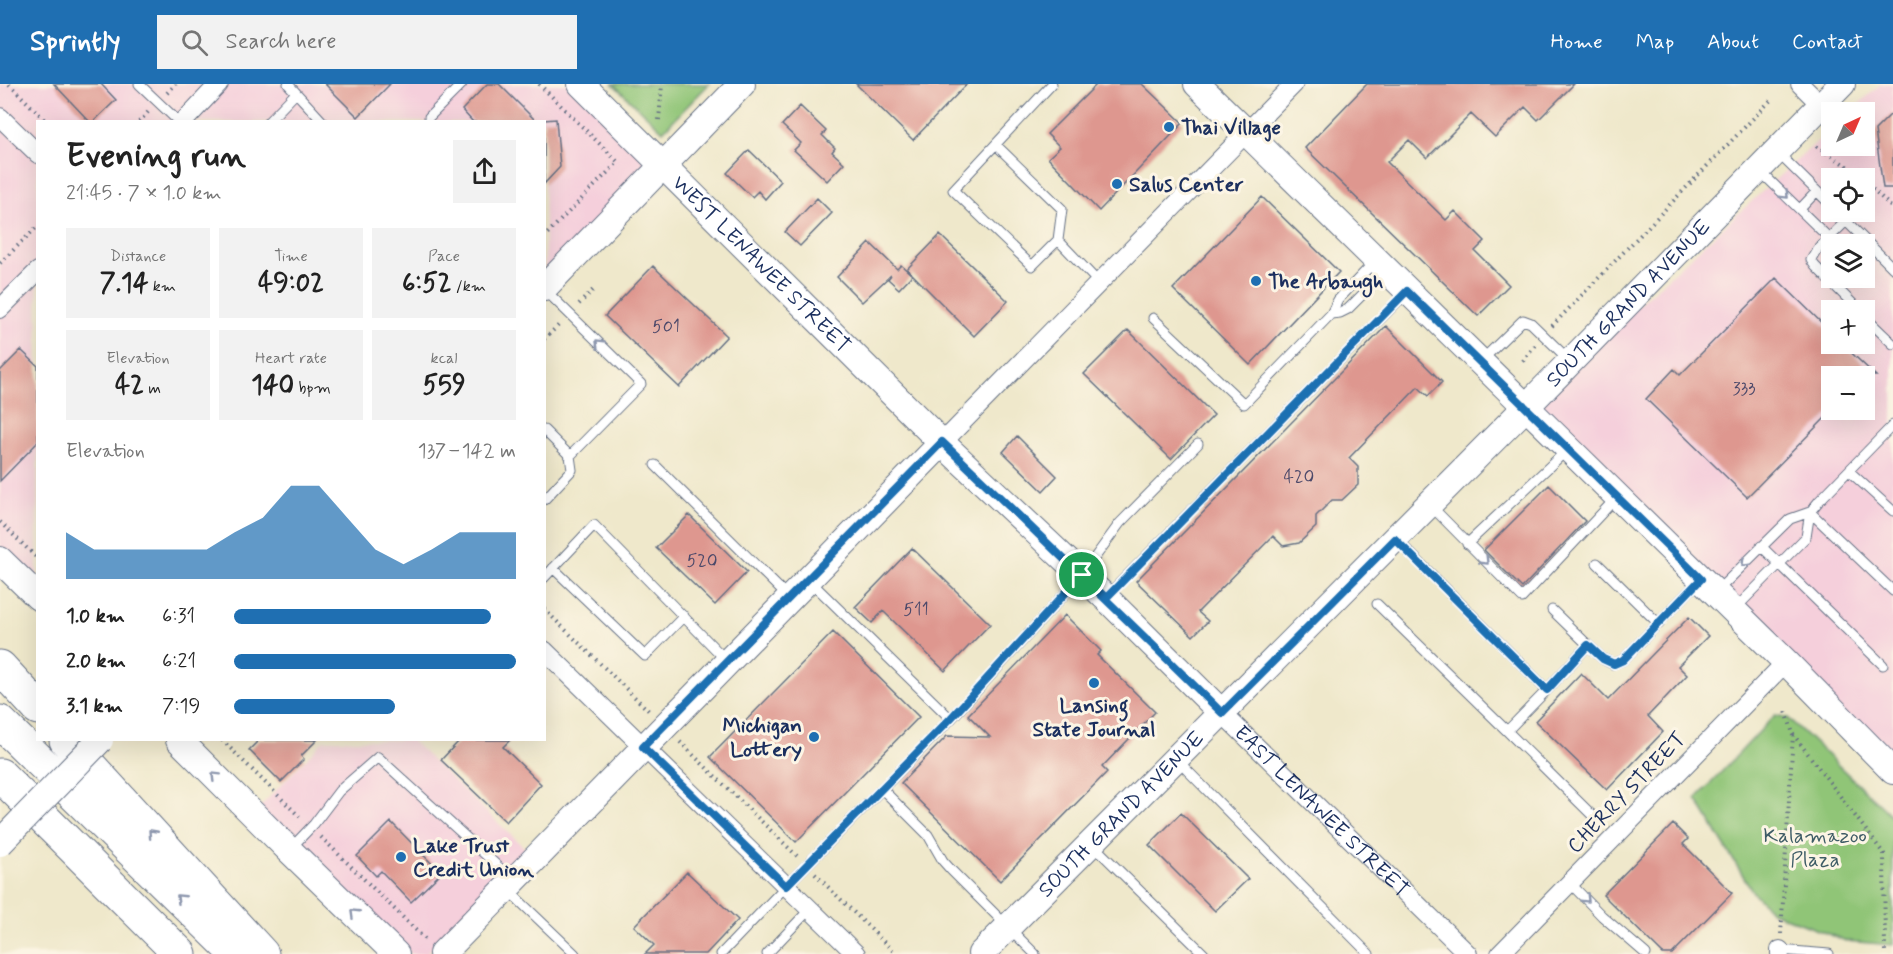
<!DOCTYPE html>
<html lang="en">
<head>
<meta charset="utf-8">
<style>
  body { margin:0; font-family:Mynerve,sans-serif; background:#f2f2f2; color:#222; height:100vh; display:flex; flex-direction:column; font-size:22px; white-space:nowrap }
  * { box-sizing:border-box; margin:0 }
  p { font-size:20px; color:#767676 }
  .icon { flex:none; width:33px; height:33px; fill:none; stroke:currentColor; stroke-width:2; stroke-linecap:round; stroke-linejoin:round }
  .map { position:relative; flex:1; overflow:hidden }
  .panel { position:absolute; left:36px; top:36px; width:510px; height:621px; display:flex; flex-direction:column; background:#fff; border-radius:0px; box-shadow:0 6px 24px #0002 }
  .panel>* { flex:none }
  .needle { width:39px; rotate:44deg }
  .fabs { position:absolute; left:1821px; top:18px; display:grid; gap:12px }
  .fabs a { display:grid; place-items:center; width:54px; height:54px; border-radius:0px; background:#fff; box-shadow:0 6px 24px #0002; font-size:30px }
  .pin { position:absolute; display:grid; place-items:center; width:51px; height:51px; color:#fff; margin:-26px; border:3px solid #fff; border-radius:50%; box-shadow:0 2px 6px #0007 }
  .round { display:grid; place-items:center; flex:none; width:63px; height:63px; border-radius:0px; background:#f2f2f2 }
  .head { display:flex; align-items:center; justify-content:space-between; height:102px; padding:0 30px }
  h1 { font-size:33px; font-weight:800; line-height:45px }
  .figures { display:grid; grid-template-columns:repeat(3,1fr); gap:9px; height:102px; padding:6px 30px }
  .figures div { display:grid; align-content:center; border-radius:0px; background:#f2f2f2; text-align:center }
  .figures b { font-size:26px; font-weight:800 }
  .figures small { font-size:16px; font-weight:400 }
  .figures p { font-size:16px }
  .chart { height:168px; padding:12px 30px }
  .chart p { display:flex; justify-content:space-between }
  .chart svg { width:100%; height:108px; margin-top:6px; fill:#1f6fb2; opacity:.7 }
  ul { padding:0 30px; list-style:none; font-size:20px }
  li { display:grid; grid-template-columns:96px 72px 1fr; align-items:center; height:45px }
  li i { height:15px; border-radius:8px; background:#1f6fb2 }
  header { display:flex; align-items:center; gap:36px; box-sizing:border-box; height:84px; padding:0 30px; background:#1f6fb2; color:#fff }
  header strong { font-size:28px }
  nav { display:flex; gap:33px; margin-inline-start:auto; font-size:21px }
  .search { width:420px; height:54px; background:#f2f2f2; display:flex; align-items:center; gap:15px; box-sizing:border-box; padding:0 21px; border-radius:0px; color:#767676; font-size:22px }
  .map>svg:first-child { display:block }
</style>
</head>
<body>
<header>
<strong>Sprintly</strong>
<div class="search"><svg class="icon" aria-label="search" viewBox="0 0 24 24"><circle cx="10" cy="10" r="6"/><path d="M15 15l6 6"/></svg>Search here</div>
<nav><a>Home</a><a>Map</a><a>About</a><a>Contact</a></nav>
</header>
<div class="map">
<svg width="1893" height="870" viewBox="0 0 1893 870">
  <rect width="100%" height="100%" fill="#fcf5e5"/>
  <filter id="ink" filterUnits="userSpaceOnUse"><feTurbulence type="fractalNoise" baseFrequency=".0167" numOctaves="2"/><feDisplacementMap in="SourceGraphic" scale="12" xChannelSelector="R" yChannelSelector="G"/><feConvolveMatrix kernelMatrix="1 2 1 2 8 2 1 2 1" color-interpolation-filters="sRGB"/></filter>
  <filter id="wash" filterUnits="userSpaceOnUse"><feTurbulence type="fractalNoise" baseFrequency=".008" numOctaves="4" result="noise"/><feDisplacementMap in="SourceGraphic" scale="24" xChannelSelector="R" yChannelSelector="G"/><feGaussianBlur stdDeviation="1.35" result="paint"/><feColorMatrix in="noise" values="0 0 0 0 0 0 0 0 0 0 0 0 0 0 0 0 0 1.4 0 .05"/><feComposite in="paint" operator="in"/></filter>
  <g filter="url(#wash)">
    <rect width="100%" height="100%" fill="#efe8cb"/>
    <!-- built -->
    <path fill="#f5cfdb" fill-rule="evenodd" d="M0,0H581L663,81L545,202L544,38H38L37,515L0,478Z
      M1881,0H1893V687L1526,323L1831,45L1832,62H1864V28H1850ZM1832,94H1864V128H1832ZM1832,160H1864V194H1832ZM1832,226H1864V260H1832ZM1832,292H1864V326H1832Z
      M324,656H411L528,767L426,870H411L256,727Z"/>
    <!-- green -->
    <path fill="#90c577" stroke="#567a6a" stroke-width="1.5" d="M613,0H709L663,47Z
      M1775,631L1788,634L1893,733V861L1846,857L1772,828L1753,808L1696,715Z"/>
    <g id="blocks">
      <!-- building -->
      <path fill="#de978f" d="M54,0H101L116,16L93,38H90Z
        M325,0H390L358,33Z
        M487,0H499L537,38H473L462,26Z
        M856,0H967L913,56Z
        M1097,0H1142L1183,39L1099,127L1048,74L1060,63L1047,50Z
        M1367,0H1574L1538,36L1525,23L1495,53L1471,30L1427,74L1409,56L1387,78L1446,136L1455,127L1485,157L1475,167L1509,201L1478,232L1305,64Z
        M800,22L826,47L822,51L835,64L832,68L844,79L827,97L794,66L801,59L782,41Z
        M1893,28V104H1883L1875,46Z
        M556,35L560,83L544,100V36Z
        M749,66L781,97L765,115L758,107L752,113L727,89Z
        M1262,113L1339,188L1250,281L1173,205Z
        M817,114L832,129L800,162L785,148Z
        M940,151L1008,217L974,252L907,185Z
        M870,159L897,185L901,181L912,191L899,205L888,195L891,191L862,218L837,193Z
        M653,182L727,252L679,303L605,232Z
        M1776,194L1832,249V260H1842L1876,292H1832V326H1833L1747,413L1646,315L1674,285L1680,291Z
        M1386,242L1442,298L1428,312L1418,303L1349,374L1358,383V401L1342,416H1332L1316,432V443L1299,459L1283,462L1273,452L1198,528L1208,537L1193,552L1136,497Z
        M1128,246L1214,331L1171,375L1084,290Z
        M21,266L38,282V358L0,397V287Z
        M1017,352L1057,392L1043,407L1003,368Z
        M1549,401L1585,437L1522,504L1484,466Z
        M689,431L747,488L715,521L656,464Z
        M912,464L990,540L945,587L883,527L872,539L855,523Z
        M1065,531L1101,567L1097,571L1155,628L1102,683L1107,688L1000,797L901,699L947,652L990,653L968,631Z
        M1689,533L1708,552L1678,582L1687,591L1648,632L1663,648L1607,706L1535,637L1581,589L1608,616Z
        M833,548L919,633L796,758L710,673Z
        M259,656H317L301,672L304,675L281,698L249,666Z
        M460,656H510L503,663L541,700L506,738L441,676Z
        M1181,729L1248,795L1215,827L1149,761Z
        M391,738L441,789L411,818L381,787L376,792L357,772Z
        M1673,740L1688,755L1683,760L1732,809L1672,870H1663L1603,811Z
        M687,788L738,836L706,870H645L654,861L634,842Z"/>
    </g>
  </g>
  <g filter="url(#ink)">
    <use href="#blocks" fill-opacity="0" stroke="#657084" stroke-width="1.5"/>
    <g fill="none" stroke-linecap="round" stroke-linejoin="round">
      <!-- lane casing -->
      <g stroke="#657084" stroke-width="11">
        <path id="lane" d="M139,0L179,38
          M288,0L323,38
          M1052,0L953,106L1032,182L1058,156
          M429,33L462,0
          M268,38L296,9
          M996,61L1062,125L1058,156L1099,199
          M1778,69L1832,122
          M1760,87L1829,154
          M1800,125L1817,107
          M1837,128L1846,137
          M544,205L641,300L570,372L544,346
          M1859,226L1815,182L1811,176L1817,166L1846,137L1893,184
          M1331,230L1340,229L1348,225L1386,187
          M1864,232L1893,260
          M1153,234L1244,320L1331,230L1338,216L1376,176
          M1482,276L1523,236L1531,239L1569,276
          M1893,341L1819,417L1810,428L1893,507
          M655,381L789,514
          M1849,387L1893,427
          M544,416L572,386L570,372
          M1431,422L1522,514L1617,413
          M1397,456L1547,606L1507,647L1593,732
          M1467,460L1567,366
          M1761,462L1883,581
          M1597,479L1659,540
          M553,484L645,572L684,532
          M544,494L594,441L726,576
          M1717,507L1790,435L1810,428L1806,453L1735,525
          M1107,512L1407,208
          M1377,520L1507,647
          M1552,526L1588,561
          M1547,606L1588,561L1603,575L1613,580L1623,576L1700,496
          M951,635L1082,491L1120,439L1198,360
          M1178,677L1369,870
          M882,705L928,751L943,777L951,786L1035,870
          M1093,761L1204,870
          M290,765L314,740L339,707L378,673L513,796
          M1569,798L1602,832L1646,870
          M508,806L575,870
          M1780,866L1829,870
          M721,870L786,802L951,635L810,497
          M767,870L810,825"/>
      </g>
      <!-- street casing -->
      <g stroke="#657084" stroke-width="20">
        <g id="street">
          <path d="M1800,0L1821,21"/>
          <path d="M0,33L38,70"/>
          <path d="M183,38L219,0"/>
          <path d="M0,225L38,187"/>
          <path d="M942,359L1294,0"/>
          <path d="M544,566L856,870"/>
          <path id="s1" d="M1222,629L1468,870"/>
          <path d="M1500,870L1786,578"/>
          <path d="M1780,870V866"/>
        </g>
      </g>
      <!-- secondary casing -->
      <g stroke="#657084" stroke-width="28">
        <g id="secondary">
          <path id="s2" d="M581,0L942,359L1106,514L1222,629"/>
          <path d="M1197,0L1786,578L1893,687"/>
          <path d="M544,204L742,0"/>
          <path d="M0,476L38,513"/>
          <path d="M179,656L289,766L396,870"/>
          <path d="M442,870L942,359"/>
          <path id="s3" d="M981,870L1526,323L1842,0"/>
        </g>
      </g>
      <!-- highway casing -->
      <g stroke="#657084" stroke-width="35">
        <path id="highway" d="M0,583L38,624
          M0,638L237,870
          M66,656L262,870
          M0,691L180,870"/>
      </g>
      <!-- path -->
      <path stroke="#657084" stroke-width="4" stroke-dasharray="1.5 4.5" stroke-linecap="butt" d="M9,0L47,38
        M539,0L618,78L544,153
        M167,9L176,0
        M659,36L662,0
        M139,38L149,27
        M1816,62L1856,88L1863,94
        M1864,96L1893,125
        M0,179L38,142
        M579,220L593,206
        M1552,242L1772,15
        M544,255L561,239
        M1523,277L1535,261
        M0,438L38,475
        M544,525L649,627
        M1793,650L1884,770L1885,870
        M222,656L302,735
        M680,658L797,772
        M321,753L427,857
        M815,790L896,870
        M1781,850L1793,650L1786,627"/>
      <!-- lane -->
      <use href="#lane" stroke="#fff" stroke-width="9"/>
      <!-- street -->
      <use href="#street" stroke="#fff" stroke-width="18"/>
      <!-- secondary -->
      <use href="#secondary" stroke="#fff" stroke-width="26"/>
      <!-- highway -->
      <use href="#highway" stroke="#fff" stroke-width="33"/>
      <!-- secondary-bridge casing -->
      <g stroke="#657084" stroke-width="28" stroke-linecap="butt">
        <path id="secondary-bridge" d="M0,759L100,656"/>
      </g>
      <!-- secondary-bridge -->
      <use href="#secondary-bridge" stroke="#fff" stroke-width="26"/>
    </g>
    <!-- one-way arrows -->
    <defs><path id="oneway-chevron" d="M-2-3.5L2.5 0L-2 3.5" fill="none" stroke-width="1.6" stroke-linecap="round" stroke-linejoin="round" transform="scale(1.5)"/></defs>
    <g stroke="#8d97ae">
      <use href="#oneway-chevron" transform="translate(1785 111) rotate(45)"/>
      <use href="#oneway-chevron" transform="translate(599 259) rotate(-135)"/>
      <use href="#oneway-chevron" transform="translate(1485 477) rotate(45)"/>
      <use href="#oneway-chevron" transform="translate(1745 479) rotate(135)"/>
      <use href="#oneway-chevron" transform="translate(215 692) rotate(-135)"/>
      <use href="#oneway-chevron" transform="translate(152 749) rotate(-132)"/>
      <use href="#oneway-chevron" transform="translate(180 814) rotate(-136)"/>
      <use href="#oneway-chevron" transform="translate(1586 815) rotate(45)"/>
      <use href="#oneway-chevron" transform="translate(354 829) rotate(-136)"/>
    </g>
  </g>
  <g fill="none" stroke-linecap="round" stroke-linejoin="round" filter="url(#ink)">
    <!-- route casing -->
    <g stroke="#fff" stroke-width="12">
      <path id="route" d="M1082,491L951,634L786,802L643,663L942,358C1036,448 1130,538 1222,629L1395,455L1547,606L1588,561L1603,575L1614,580L1623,576L1701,495L1407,207L1106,514L1082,491"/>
    </g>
    <!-- route -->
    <use href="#route" stroke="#1f6fb2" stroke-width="8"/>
  </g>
  <!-- markers -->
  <g fill="#1f6fb2" stroke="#fcf5e5" stroke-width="2">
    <circle cx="1169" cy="43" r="6"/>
    <circle cx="1117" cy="100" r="6"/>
    <circle cx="1256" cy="197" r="6"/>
    <circle cx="1094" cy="599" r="6"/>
    <circle cx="814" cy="653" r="6"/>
    <circle cx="401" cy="773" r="6"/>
  </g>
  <g text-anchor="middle" stroke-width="6" stroke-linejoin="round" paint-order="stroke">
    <!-- number labels -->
    <g font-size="18" fill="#4c496a">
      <text x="666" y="248">501</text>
      <text x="1744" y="310">333</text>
      <text x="1299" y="398">420</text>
      <text x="702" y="482">520</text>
      <text x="916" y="531">511</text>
    </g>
    <!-- poi labels -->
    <g font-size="21" font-weight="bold" fill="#1b2f5e" stroke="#fcf5e5" text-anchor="start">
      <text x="1181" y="50">Thai Village</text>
      <text x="1129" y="107">Salus Center</text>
      <text x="1268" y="204">The Arbaugh</text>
      <text x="1094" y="628" text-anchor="middle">Lansing<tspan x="1094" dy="24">State Journal</tspan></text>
      <text x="802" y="648" text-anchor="end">Michigan<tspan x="802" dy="24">Lottery</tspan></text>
      <text x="413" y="768">Lake Trust<tspan x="413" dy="24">Credit Union</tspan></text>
    </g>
    <!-- street labels -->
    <g font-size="21" fill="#1b2f5e" stroke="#fcf5e5">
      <text dy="7" stroke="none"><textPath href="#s2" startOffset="255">WEST LENAWEE STREET</textPath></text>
      <text dy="7" stroke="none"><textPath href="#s3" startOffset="918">SOUTH GRAND AVENUE</textPath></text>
      <text transform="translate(1626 708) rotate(-46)" y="7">CHERRY STREET</text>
      <text dy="7" stroke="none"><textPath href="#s1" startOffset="140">EAST LENAWEE STREET</textPath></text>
      <text dy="7" stroke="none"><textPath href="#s3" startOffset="198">SOUTH GRAND AVENUE</textPath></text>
    </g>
    <!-- park labels -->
    <g font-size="21" fill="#3e5c66" stroke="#fcf5e5">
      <text x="1815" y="758">Kalamazoo<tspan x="1815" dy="24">Plaza</tspan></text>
    </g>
  </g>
</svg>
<div class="fabs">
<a><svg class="needle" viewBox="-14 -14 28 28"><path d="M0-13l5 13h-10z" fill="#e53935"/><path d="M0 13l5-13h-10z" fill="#767676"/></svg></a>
<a><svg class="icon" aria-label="locate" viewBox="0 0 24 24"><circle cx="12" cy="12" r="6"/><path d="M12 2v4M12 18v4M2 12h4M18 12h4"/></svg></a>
<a><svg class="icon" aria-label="layers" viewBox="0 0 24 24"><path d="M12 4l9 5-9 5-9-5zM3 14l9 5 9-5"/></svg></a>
<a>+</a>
<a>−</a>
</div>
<div class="pin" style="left:1082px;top:491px;background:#1e9e55"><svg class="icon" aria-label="arrive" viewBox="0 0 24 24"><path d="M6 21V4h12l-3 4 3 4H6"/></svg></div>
<section class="panel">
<div class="head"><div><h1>Evening run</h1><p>21:45 · 7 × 1.0 km</p></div><a class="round"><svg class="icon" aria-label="share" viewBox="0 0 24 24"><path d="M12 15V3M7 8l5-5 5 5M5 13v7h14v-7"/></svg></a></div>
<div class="figures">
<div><p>Distance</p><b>7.14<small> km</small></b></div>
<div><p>Time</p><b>49:02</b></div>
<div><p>Pace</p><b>6:52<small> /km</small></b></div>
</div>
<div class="figures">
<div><p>Elevation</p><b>42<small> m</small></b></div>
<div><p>Heart rate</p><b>140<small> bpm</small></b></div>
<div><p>kcal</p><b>559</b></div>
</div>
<div class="chart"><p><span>Elevation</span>137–142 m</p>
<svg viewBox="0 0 160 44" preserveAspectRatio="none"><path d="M0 44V25L10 32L20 32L30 32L40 32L50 32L60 25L70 19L80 6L90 6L100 19L110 32L120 38L130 32L140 25L150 25L160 25V44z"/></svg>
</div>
<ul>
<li><b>1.0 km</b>6:31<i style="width:91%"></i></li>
<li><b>2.0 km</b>6:21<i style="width:100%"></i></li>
<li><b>3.1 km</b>7:19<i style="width:57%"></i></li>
</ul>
</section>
</div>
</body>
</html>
